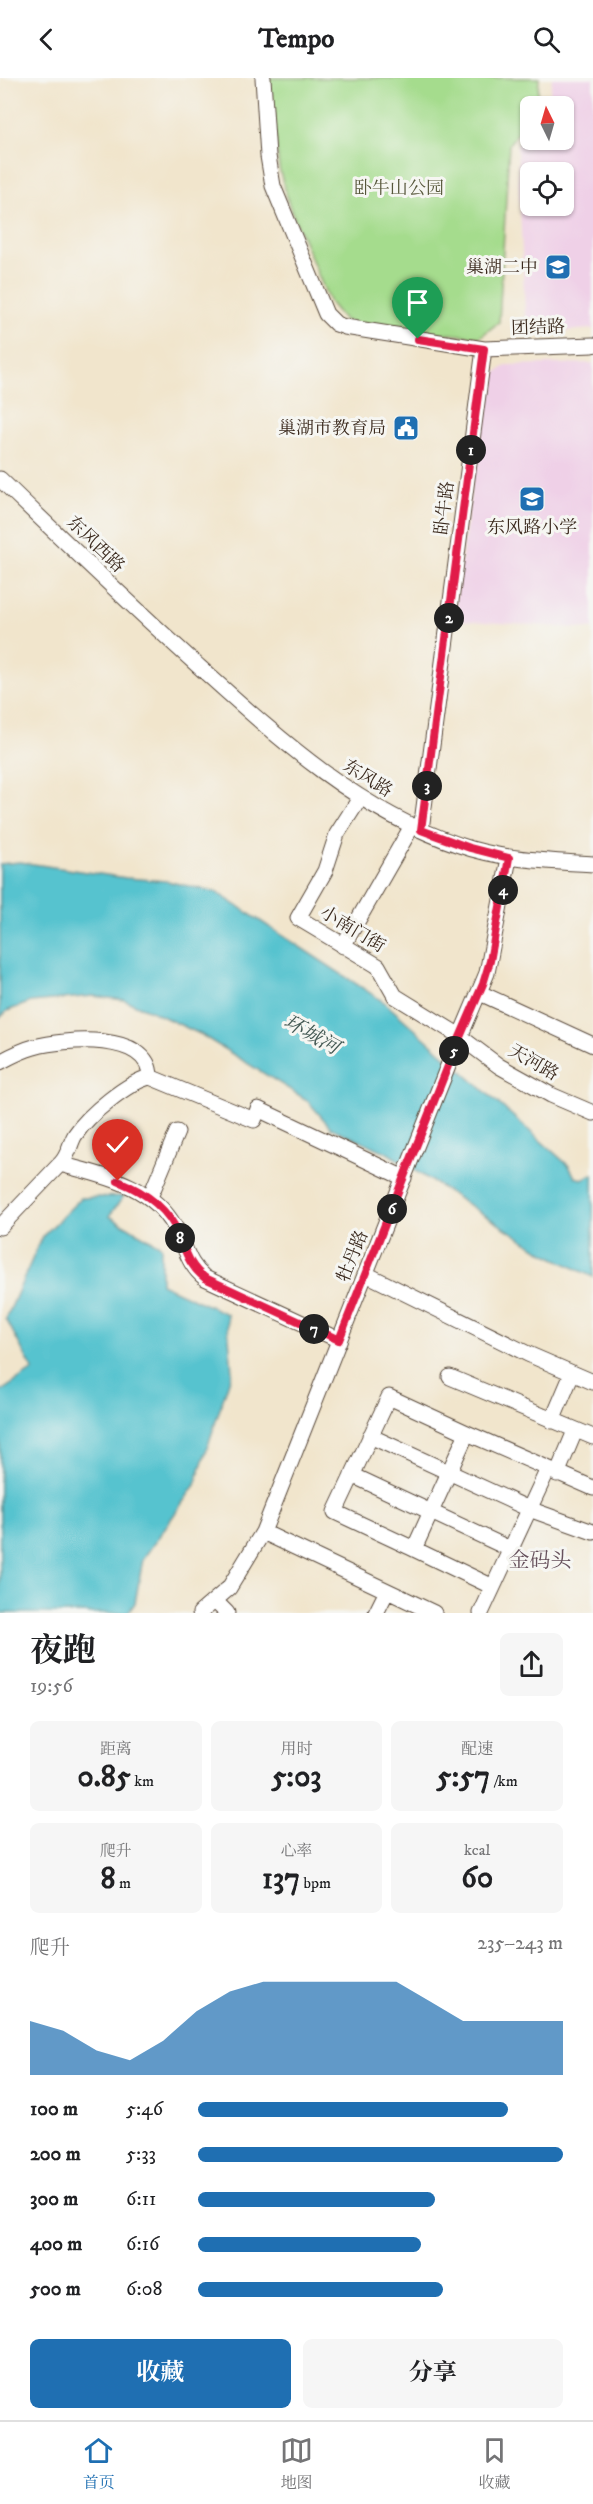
<!DOCTYPE html>
<html lang="zh">
<head>
<meta charset="utf-8">
<style>
  body { margin:0; font-family:"IM FELL DW Pica","Noto Serif SC",serif; background:#f6f6f6; color:#202124; height:100vh; display:flex; flex-direction:column; font-size:22px; white-space:nowrap }
  * { box-sizing:border-box; margin:0 }
  p { font-size:20px; color:#757577 }
  .icon { flex:none; width:33px; height:33px; fill:none; stroke:currentColor; stroke-width:2; stroke-linecap:round; stroke-linejoin:round }
  .map { position:relative; height:1535px; overflow:hidden }
  .drawer { display:flex; flex-direction:column; background:#fff; flex:1 }
  .drawer>* { flex:none }
  .needle { width:39px; rotate:355deg }
  .controls { position:absolute; left:520px; top:18px; display:grid; gap:12px }
  .controls a { display:grid; place-items:center; width:54px; height:54px; border-radius:9px; background:#fff; box-shadow:0 2px 4px #0004; font-size:30px }
  .pin { position:absolute; display:grid; place-items:center; width:51px; height:51px; color:#fff; margin:-62px -26px; border-radius:50% 50% 50% 0; rotate:-45deg; box-shadow:0 0 6px #0007 }
  .pin .icon { rotate:45deg }
  .km { position:absolute; width:30px; height:30px; margin:-15px; border-radius:50%; background:#222; color:#fff; font-size:16px; line-height:30px; text-align:center }
  .round { display:grid; place-items:center; flex:none; width:63px; height:63px; border-radius:9px; background:#f6f6f6 }
  .overview { display:flex; align-items:center; justify-content:space-between; height:102px; padding:0 30px }
  h1 { font-size:33px; font-weight:700; line-height:45px }
  .metrics { display:grid; grid-template-columns:repeat(3,1fr); gap:9px; height:102px; padding:6px 30px }
  .metrics div { display:grid; align-content:center; border-radius:9px; background:#f6f6f6; text-align:center }
  .metrics b { font-size:30px; font-weight:700 }
  .metrics small { font-size:16px; font-weight:400 }
  .metrics p { font-size:16px }
  .chart { height:168px; padding:12px 30px }
  .chart p { display:flex; justify-content:space-between }
  .chart svg { width:100%; height:108px; margin-top:6px; fill:#1f6fb2; opacity:.7 }
  .action { display:flex; gap:12px; margin-top:auto; padding:12px 30px }
  .action a { flex:1; height:69px; border-radius:9px; background:#1f6fb2; color:#fff; font-size:24px; font-weight:700; line-height:69px; text-align:center }
  .action a+a { background:#f6f6f6; color:#202124 }
  ul { padding:0 30px; list-style:none; font-size:20px }
  li { display:grid; grid-template-columns:96px 72px 1fr; align-items:center; height:45px }
  li i { height:15px; border-radius:8px; background:#1f6fb2 }
  header { display:flex; justify-content:space-between; align-items:center; height:78px; padding:0 30px; background:#fff; font-size:27px; font-weight:700 }
  .tabs { display:flex; justify-content:space-around; align-items:center; height:84px; border-top:2px solid #e0e0e0; background:#fff; font-size:16px; color:#757577 }
  .tabs a { display:grid; justify-items:center; gap:3px }
  .tabs .active { color:#1f6fb2 }
  .map>svg:first-child { display:block }
</style>
</head>
<body>
<header><svg class="icon" aria-label="back" viewBox="0 0 24 24"><path d="M15 5l-7 7 7 7"/></svg>Tempo<svg class="icon" aria-label="search" viewBox="0 0 24 24"><circle cx="10" cy="10" r="6"/><path d="M15 15l6 6"/></svg></header>
<div class="map">
<svg width="593" height="1535" viewBox="0 0 593 1535">
  <rect width="100%" height="100%" fill="#f6f6f2"/>
  <filter id="ink" filterUnits="userSpaceOnUse"><feTurbulence type="fractalNoise" baseFrequency=".0167" numOctaves="2"/><feDisplacementMap in="SourceGraphic" scale="12" xChannelSelector="R" yChannelSelector="G"/><feConvolveMatrix kernelMatrix="1 2 1 2 8 2 1 2 1" color-interpolation-filters="sRGB"/></filter>
  <filter id="wash" filterUnits="userSpaceOnUse"><feTurbulence type="fractalNoise" baseFrequency=".008" numOctaves="4" result="noise"/><feDisplacementMap in="SourceGraphic" scale="24" xChannelSelector="R" yChannelSelector="G"/><feGaussianBlur stdDeviation="1.35" result="paint"/><feColorMatrix in="noise" values="0 0 0 0 0 0 0 0 0 0 0 0 0 0 0 0 0 1.4 0 .05"/><feComposite in="paint" operator="in"/></filter>
  <g filter="url(#wash)">
    <rect width="100%" height="100%" fill="#f1e5cc"/>
    <!-- built -->
    <path fill="#efd0e7" fill-rule="evenodd" d="M552,0H593V251L526,256L517,68L531,48V62H564V28H544L549,21ZM531,94H564V128H531Z
      M593,285V551L453,542L487,301L507,287Z"/>
    <!-- green -->
    <path fill="#a5dc8d" stroke="#708356" stroke-width="1.5" d="M269,0H539L537,28H531V37L509,66L499,244L480,259L360,247L344,242L330,225L289,127L279,90Z"/>
    <!-- water -->
    <path fill="#57c3cf" stroke="#497676" stroke-width="1.5" d="M20,784L126,800L166,803L216,814L384,924L569,1088L575,1099L582,1101L593,1096V1199L544,1175L386,1074L331,1050L307,1022L200,956L153,934L124,922L93,918L31,924L7,933L0,940V786Z
      M124,1118L109,1138L161,1168V1206L227,1236L232,1294L195,1407L143,1481L135,1525L128,1535H0V1314L33,1292L6,1241L42,1159L81,1120Z"/>
  </g>
  <g filter="url(#ink)">
    <g fill="none" stroke-linecap="round" stroke-linejoin="round">
      <!-- minor casing -->
      <g stroke="#564638" stroke-width="17">
        <path id="minor" d="M263,0L268,78L273,108L326,236L336,246L345,249L484,271L421,752
          M484,271L593,267
          M0,401C64,463 129,525 195,585C275,657 355,732 459,767C502,782 547,783 593,786
          M360,720L337,756L325,793L298,840L378,888L395,918L455,955L499,988L551,1017L593,1035
          M343,868L412,748
          M480,915L593,967
          M0,984C11,978 22,972 34,969C63,961 150,953 150,999
          M60,1086C69,1078 69,1067 75,1057C88,1037 128,1004 150,999L254,1042L258,1031L404,1100
          M150,1119L177,1054
          M0,1149L60,1086C104,1098 151,1106 175,1149C186,1168 187,1186 205,1200L339,1262
          M366,1196L528,1276L593,1304
          M450,1299L593,1359
          M552,1343L572,1296
          M370,1358L529,1431L593,1454
          M557,1396L575,1353
          M352,1397L510,1471
          M263,1454L434,1535
          M414,1471L335,1434L389,1319L467,1355
          M493,1509L414,1471L467,1355L593,1410
          M215,1523L227,1535
          M200,1535L229,1510L263,1454L454,973L487,895L509,780
          M376,1535L387,1513
          M481,1535L548,1391"/>
      </g>
      <!-- minor -->
      <use href="#minor" stroke="#fff" stroke-width="15"/>
    </g>
  </g>
  <g fill="none" stroke-linecap="round" stroke-linejoin="round" filter="url(#ink)">
    <!-- route casing -->
    <g stroke="#fff" stroke-width="12">
      <path id="route" d="M118,1103C145,1114 168,1130 179,1157C186,1174 189,1188 205,1200L339,1262L454,973L483,906L490,883L509,780L470,770L421,752L484,271L418,261"/>
    </g>
    <!-- route -->
    <use href="#route" stroke="#e11d48" stroke-width="8"/>
  </g>
  <!-- icons -->
  <defs>
    <g id="school-square" transform="scale(1.35)"><rect x="-9" y="-9" width="18" height="18" rx="4" fill="#1f6fb2" stroke="#f6f6f2"/><path d="M0-5L7-2L0 1L-7-2ZM-4 1L0 2.5L4 1V4Q0 6-4 4Z" fill="#fff"/></g>
    <g id="civic-square" transform="scale(1.35)"><rect x="-9" y="-9" width="18" height="18" rx="4" fill="#1f6fb2" stroke="#f6f6f2"/><path d="M-.6-6.5H3V-4.5H.6V-3L4-1V1h2V6H-6V1h2V-1L-.6-3ZM-1.2 2.5V6h2.4V2.5Z" fill="#fff"/></g>
  </defs>
  <g fill-rule="evenodd">
    <use href="#school-square" x="558" y="189"/>
    <use href="#civic-square" x="406" y="350"/>
    <use href="#school-square" x="532" y="421"/>
  </g>
  <g text-anchor="middle" stroke-width="6" stroke-linejoin="round" paint-order="stroke">
    <!-- park labels -->
    <g font-size="18" fill="#56563a" stroke="#f6f6f2">
      <text x="399" y="116">卧牛山公园</text>
    </g>
    <!-- poi labels -->
    <g font-size="18" fill="#3b2a1e" stroke="#f6f6f2" text-anchor="end">
      <text x="538" y="195">巢湖二中</text>
      <text x="386" y="356">巢湖市教育局</text>
      <text x="532" y="455" text-anchor="middle">东风路小学</text>
    </g>
    <!-- street labels -->
    <g font-size="18" fill="#3b2a1e" stroke="#f6f6f2">
      <text transform="translate(538 249) rotate(-2)" y="6">团结路</text>
      <text transform="translate(444 430) rotate(-83)" y="6">卧牛路</text>
      <text transform="translate(96 466) rotate(44)" y="6">东风西路</text>
      <text transform="translate(368 700) rotate(32)" y="6">东风路</text>
      <text transform="translate(353 851) rotate(31)" y="6">小南门街</text>
      <text transform="translate(534 984) rotate(30)" y="6">天河路</text>
      <text transform="translate(352 1178) rotate(-68)" y="6">牡丹路</text>
    </g>
    <!-- water labels -->
    <g font-size="20" font-style="italic" fill="#435853" stroke="#f6f6f2">
      <text transform="translate(312 956) rotate(29)" y="7">环城河</text>
    </g>
    <!-- quarter labels -->
    <g font-size="21" fill="#67525d" stroke="#f6f6f2">
      <text x="540" y="1489">金码头</text>
    </g>
  </g>
</svg>
<div class="controls">
<a><svg class="needle" viewBox="-14 -14 28 28"><path d="M0-13l5 13h-10z" fill="#e53935"/><path d="M0 13l5-13h-10z" fill="#757577"/></svg></a>
<a><svg class="icon" aria-label="locate" viewBox="0 0 24 24"><circle cx="12" cy="12" r="6"/><path d="M12 2v4M12 18v4M2 12h4M18 12h4"/></svg></a>
</div>
<div class="pin" style="left:418px;top:261px;background:#1e9e55"><svg class="icon" aria-label="arrive" viewBox="0 0 24 24"><path d="M6 21V4h12l-3 4 3 4H6"/></svg></div>
<div class="pin" style="left:118px;top:1103px;background:#d93025"><svg class="icon" aria-label="check" viewBox="0 0 24 24"><path d="M5 12l5 5 9-10"/></svg></div>
<b class="km" style="left:471px;top:372px">1</b>
<b class="km" style="left:449px;top:540px">2</b>
<b class="km" style="left:427px;top:708px">3</b>
<b class="km" style="left:503px;top:812px">4</b>
<b class="km" style="left:454px;top:973px">5</b>
<b class="km" style="left:392px;top:1131px">6</b>
<b class="km" style="left:314px;top:1251px">7</b>
<b class="km" style="left:180px;top:1160px">8</b>
</div>
<section class="drawer">
<div class="overview"><div><h1>夜跑</h1><p>19:56</p></div><a class="round"><svg class="icon" aria-label="share" viewBox="0 0 24 24"><path d="M12 15V3M7 8l5-5 5 5M5 13v7h14v-7"/></svg></a></div>
<div class="metrics">
<div><p>距离</p><b>0.85<small> km</small></b></div>
<div><p>用时</p><b>5:03</b></div>
<div><p>配速</p><b>5:57<small> /km</small></b></div>
</div>
<div class="metrics">
<div><p>爬升</p><b>8<small> m</small></b></div>
<div><p>心率</p><b>137<small> bpm</small></b></div>
<div><p>kcal</p><b>60</b></div>
</div>
<div class="chart"><p><span>爬升</span>235–243 m</p>
<svg viewBox="0 0 160 44" preserveAspectRatio="none"><path d="M0 44V22L10 26L20 34L30 38L40 30L50 18L60 10L70 6L80 6L90 6L100 6L110 6L120 14L130 22L140 22L150 22L160 22V44z"/></svg>
</div>
<ul>
<li><b>100 m</b>5:46<i style="width:85%"></i></li>
<li><b>200 m</b>5:33<i style="width:100%"></i></li>
<li><b>300 m</b>6:11<i style="width:65%"></i></li>
<li><b>400 m</b>6:16<i style="width:61%"></i></li>
<li><b>500 m</b>6:08<i style="width:67%"></i></li>
</ul>
<div class="action"><a>收藏</a><a>分享</a></div>
</section>
<nav class="tabs">
<a class="active"><svg class="icon" aria-label="home" viewBox="0 0 24 24"><path d="M3 11l9-7 9 7M6 9v11h12V9"/></svg>首页</a>
<a><svg class="icon" aria-label="map" viewBox="0 0 24 24"><path d="M3 6l6-2 6 2 6-2v14l-6 2-6-2-6 2zM9 4v14M15 6v14"/></svg>地图</a>
<a><svg class="icon" aria-label="saved" viewBox="0 0 24 24"><path d="M7 4h10v16l-5-4-5 4z"/></svg>收藏</a>
</nav>
</body>
</html>
